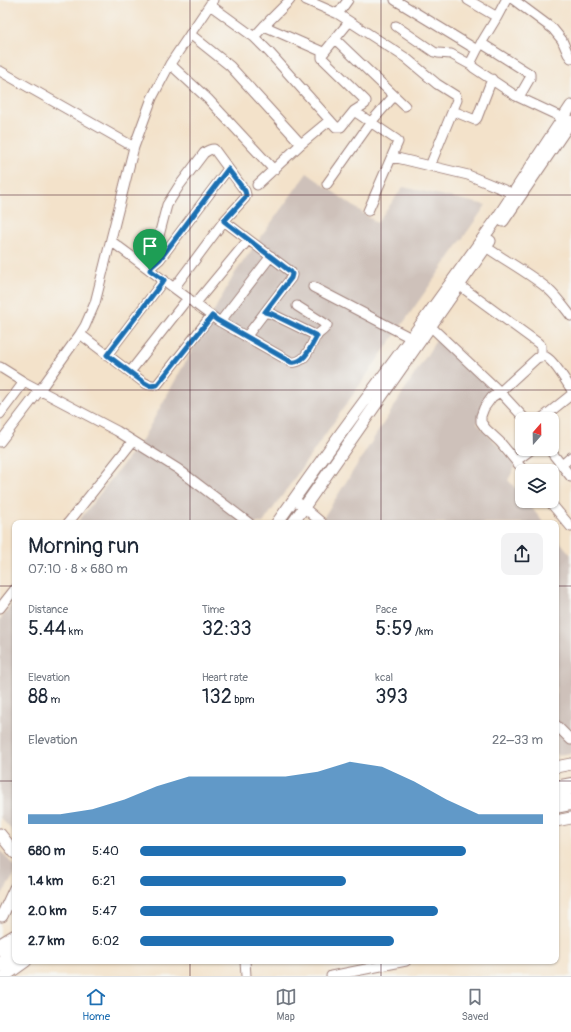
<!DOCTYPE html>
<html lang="en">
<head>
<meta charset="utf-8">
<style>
  body { margin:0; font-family:Pangolin,sans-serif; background:#f2f2f3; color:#1f2937; height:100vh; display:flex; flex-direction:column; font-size:15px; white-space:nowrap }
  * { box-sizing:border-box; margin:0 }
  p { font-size:13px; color:#747a83 }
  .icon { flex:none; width:22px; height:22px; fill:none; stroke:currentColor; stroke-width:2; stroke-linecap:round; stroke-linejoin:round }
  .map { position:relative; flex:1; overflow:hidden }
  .details { position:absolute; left:12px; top:520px; width:547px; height:444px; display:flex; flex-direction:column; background:#fff; border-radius:8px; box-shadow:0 1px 3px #0004 }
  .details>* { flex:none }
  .needle { width:26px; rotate:20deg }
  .fabs { position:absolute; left:515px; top:412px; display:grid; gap:8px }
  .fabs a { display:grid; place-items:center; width:44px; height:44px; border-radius:8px; background:#fff; box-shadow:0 1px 3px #0004; font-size:20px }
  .pin { position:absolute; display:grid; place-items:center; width:34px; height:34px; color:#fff; margin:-41px -17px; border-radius:50% 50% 50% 0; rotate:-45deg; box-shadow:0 0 4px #0007 }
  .pin .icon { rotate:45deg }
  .round { display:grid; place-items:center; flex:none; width:42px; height:42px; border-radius:8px; background:#f2f2f3 }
  .summary { display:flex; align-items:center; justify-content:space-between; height:68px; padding:0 16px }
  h1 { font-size:22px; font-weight:600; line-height:30px }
  .figures { display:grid; grid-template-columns:repeat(3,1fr); gap:6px; height:68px; padding:4px 16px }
  .figures div { display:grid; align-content:center }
  .figures b { font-size:20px; font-weight:600 }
  .figures small { font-size:11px; font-weight:400 }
  .figures p { font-size:11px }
  .chart { height:112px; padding:8px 16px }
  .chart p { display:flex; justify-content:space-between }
  .chart svg { width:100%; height:72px; margin-top:4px; fill:#1f6fb2; opacity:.7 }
  ul { padding:0 16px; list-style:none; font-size:13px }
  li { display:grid; grid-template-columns:64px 48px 1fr; align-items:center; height:30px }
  li i { height:10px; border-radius:5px; background:#1f6fb2 }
  .tabs { display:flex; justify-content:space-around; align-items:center; height:56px; border-top:1px solid #e0e1e3; background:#fff; font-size:11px; color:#747a83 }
  .tabs a { display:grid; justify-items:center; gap:2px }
  .tabs .current { color:#1f6fb2 }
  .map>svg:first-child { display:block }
</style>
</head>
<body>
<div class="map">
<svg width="571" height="976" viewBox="0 0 571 976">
  <rect width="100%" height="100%" fill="#f6f6f2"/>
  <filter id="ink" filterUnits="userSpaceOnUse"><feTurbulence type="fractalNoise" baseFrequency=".025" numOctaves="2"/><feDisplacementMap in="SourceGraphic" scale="8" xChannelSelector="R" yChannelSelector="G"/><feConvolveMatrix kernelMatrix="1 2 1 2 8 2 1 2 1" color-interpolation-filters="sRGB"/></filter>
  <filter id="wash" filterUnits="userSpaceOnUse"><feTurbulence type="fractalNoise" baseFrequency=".012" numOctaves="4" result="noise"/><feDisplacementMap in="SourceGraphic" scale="16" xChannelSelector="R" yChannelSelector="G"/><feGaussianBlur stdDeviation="0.9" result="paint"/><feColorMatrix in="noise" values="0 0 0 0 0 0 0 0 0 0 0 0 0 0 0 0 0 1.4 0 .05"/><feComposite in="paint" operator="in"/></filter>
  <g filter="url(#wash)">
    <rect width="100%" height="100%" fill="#f3e2ca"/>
    <!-- industrial -->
    <path fill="#cec1ba" d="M307,173L377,223L403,187L486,205L263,523H77L142,440L235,273Z
      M437,339L492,387L477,423L516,465L508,480L522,496V501H526L544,523H320Z
      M556,537L571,555V753L556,755Z
      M15,601V834L0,817V620Z
      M0,850L15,867V874L0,897Z"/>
  </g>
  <g filter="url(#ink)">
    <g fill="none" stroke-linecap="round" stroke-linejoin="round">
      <!-- minor casing -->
      <g stroke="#9e807a" stroke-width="11">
        <path id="minor" d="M306,0L338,14L406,58L437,84L456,96L457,100L430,166
          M395,0L477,50
          M468,0L497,17
          M506,0L497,17L477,50L471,62V65L474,68L516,96L563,118
          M514,0L553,29L562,40L568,54L571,58
          M210,5L254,37L269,52L336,127H341L354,111L365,104L366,101L322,58V55L349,22
          M338,14L348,0
          M264,26L323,52
          M396,26L434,52L438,53L451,54L471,65
          M190,34L230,66L301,144
          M254,37L264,26L290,0
          M335,39L405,106
          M481,43L530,74V78L519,97
          M170,64L208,99L274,170
          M0,71L134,147
          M354,111L397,140L398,142L368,211
          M453,111L475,120L477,118L492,79
          M393,157L468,175L519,196
          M327,184L371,122L394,96
          M257,185L301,144L330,120
          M224,221L291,272L292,275L291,278L246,337
          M111,241L217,320L291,362C306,364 310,346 316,336C320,332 325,330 327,325L297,306
          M486,247C506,261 529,273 548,289C557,297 564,307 571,316
          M152,266L160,259L228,169
          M150,270L167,205L179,186L204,153C208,150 210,149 214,149L245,191L246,195L245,198L224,221L174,288
          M459,285L538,343L541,346V356
          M313,287L411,338
          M195,304L248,240
          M265,312L272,314L317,336
          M220,322L271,256
          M426,322L500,392L525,419
          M80,334L143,382C148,385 151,386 157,385L211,316
          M107,355L164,280
          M0,367L24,382L117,431L178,469L249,523
          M130,372L188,298
          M0,414L24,382
          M541,419L571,395
          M0,442L40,390L80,334L85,326L95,303L134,147L152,98L170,64L213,0
          M549,449L571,477
          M516,461L532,449
          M562,465L571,457
          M524,471L500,442L486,429L481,422V416L484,408L492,397L500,392L537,358C540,357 543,356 546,357C554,361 566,381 571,389
          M294,499L322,523
          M549,501L571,527
          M68,523L133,441
          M0,608L15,589
          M556,725L571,740
          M245,961L246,976
          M331,976L406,961"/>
      </g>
      <!-- tertiary casing -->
      <g stroke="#9e807a" stroke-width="13">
        <path id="tertiary" d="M503,221L571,121
          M277,523L341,433L411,338L496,220L571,106
          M293,523L490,241
          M556,767L571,764
          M556,821L571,818
          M0,834L15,853
          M2,916L15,888
          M5,976L26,961"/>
      </g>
      <!-- motorway casing -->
      <g stroke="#9e807a" stroke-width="18">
        <path id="motorway" d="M556,789L571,786
          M556,805L571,802
          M0,947L15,938
          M0,964L15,955"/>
      </g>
      <!-- minor -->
      <use href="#minor" stroke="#fff" stroke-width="9"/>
      <!-- tertiary -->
      <use href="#tertiary" stroke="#fff" stroke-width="11"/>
      <!-- motorway -->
      <use href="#motorway" stroke="#fff" stroke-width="16"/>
    </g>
  </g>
  <g fill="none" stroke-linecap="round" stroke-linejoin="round" filter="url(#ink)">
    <!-- route casing -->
    <g stroke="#fff" stroke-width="8">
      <path id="route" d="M228,169L245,191L246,195L245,198L224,221L291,272L292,274L291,278L265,312L272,314L317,336C311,346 305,364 291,362L217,320L212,316L157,385L150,386L143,382L107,355L164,280L150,270L152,266L160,259Z"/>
    </g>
    <!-- route -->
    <use href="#route" stroke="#1f6fb2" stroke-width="5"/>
  </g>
  <!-- grid -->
  <path fill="none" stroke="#4a1f2b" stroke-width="1" stroke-opacity="0.55" d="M190,0V523M381,0V523M0,195H571M0,390H571M0,586H15M556,586H571M0,781H15M556,781H571M190,961V976M381,961V976"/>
</svg>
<div class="fabs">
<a><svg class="needle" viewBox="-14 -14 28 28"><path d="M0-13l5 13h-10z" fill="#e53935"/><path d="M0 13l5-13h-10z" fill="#747a83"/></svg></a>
<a><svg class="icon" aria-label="layers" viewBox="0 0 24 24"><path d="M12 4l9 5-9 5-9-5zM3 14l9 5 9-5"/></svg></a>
</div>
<div class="pin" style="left:150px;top:270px;background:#1e9e55"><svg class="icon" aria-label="arrive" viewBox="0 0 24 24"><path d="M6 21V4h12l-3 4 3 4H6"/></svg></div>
<section class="details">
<div class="summary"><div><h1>Morning run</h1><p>07:10 · 8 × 680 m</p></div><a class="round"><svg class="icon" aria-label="share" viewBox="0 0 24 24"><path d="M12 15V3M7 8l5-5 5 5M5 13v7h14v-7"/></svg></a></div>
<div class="figures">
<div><p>Distance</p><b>5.44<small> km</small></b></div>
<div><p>Time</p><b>32:33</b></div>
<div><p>Pace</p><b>5:59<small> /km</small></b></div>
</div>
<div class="figures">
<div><p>Elevation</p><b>88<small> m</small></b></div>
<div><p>Heart rate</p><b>132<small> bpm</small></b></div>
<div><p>kcal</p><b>393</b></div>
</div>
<div class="chart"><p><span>Elevation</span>22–33 m</p>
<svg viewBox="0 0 160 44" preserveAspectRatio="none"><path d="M0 44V38L10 38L20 35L30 29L40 21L50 15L60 15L70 15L80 15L90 12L100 6L110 9L120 18L130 29L140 38L150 38L160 38V44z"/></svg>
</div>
<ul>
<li><b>680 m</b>5:40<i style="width:81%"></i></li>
<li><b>1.4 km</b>6:21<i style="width:51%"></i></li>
<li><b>2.0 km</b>5:47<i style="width:74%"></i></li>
<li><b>2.7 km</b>6:02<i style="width:63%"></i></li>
</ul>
</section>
</div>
<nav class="tabs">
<a class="current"><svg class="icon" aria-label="home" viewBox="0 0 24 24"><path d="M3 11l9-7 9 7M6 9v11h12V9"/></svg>Home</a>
<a><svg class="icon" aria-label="map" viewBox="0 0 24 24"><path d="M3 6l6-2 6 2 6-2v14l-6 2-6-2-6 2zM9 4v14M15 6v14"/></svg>Map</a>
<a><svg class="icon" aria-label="saved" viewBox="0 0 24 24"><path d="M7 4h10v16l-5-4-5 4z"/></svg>Saved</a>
</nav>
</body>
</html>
